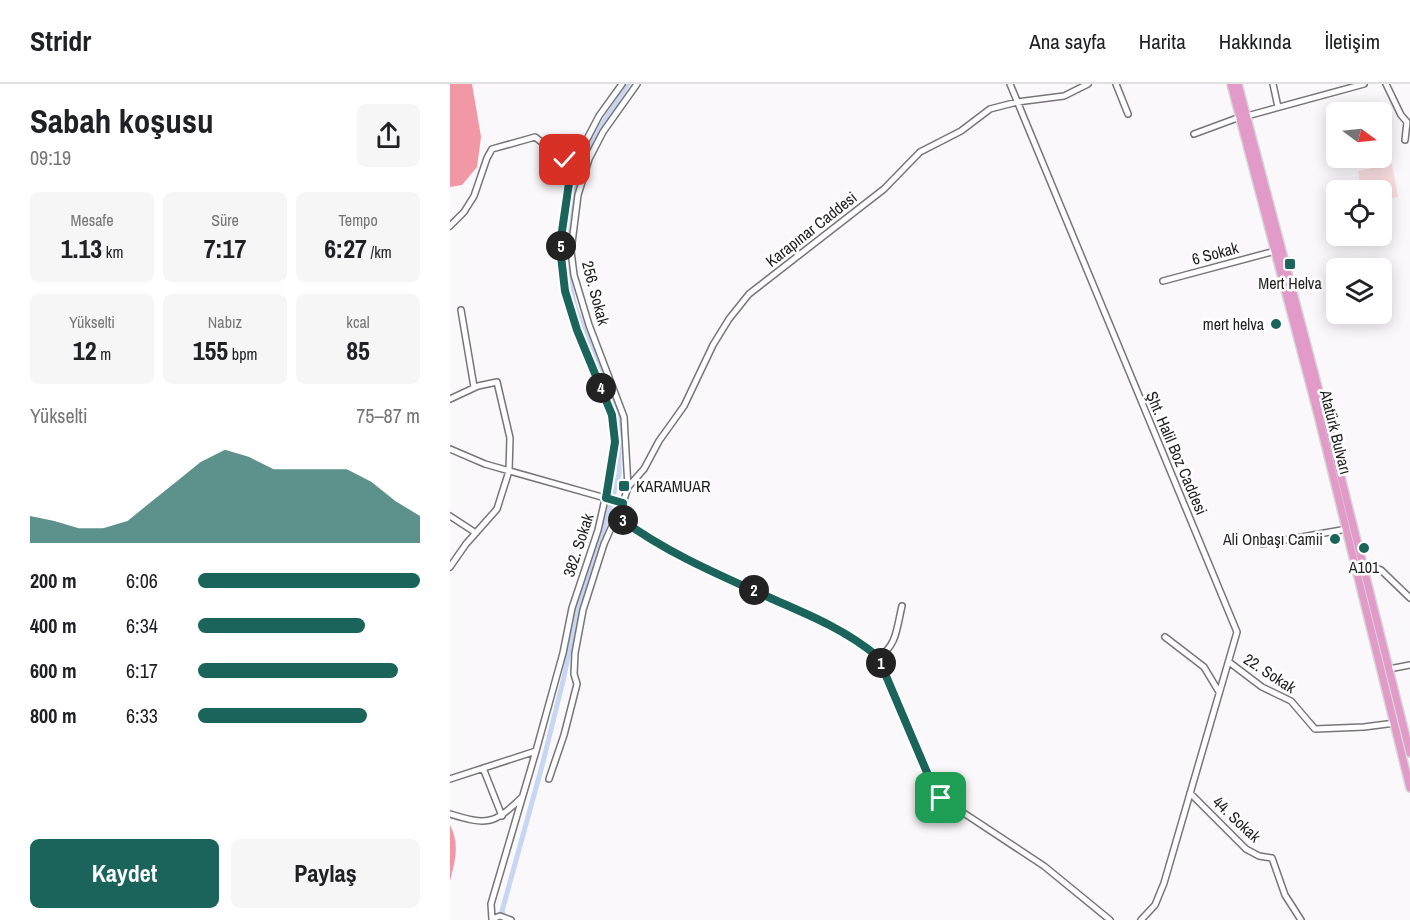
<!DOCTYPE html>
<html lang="tr">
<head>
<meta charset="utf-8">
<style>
  body { margin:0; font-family:"Archivo Narrow",sans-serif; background:#f6f6f6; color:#202124; height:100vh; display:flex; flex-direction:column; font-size:22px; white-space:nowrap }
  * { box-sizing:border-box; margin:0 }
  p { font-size:20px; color:#757577 }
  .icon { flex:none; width:33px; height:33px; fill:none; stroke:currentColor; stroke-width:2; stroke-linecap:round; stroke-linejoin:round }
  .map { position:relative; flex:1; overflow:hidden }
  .sheet { display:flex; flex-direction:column; background:#fff; width:450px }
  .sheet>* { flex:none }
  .needle { width:39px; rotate:105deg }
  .controls { position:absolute; left:876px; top:18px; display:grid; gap:12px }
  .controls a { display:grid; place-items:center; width:66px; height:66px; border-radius:9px; background:#fff; box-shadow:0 3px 15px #0003; font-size:30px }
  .pin { position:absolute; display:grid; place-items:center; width:51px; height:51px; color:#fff; margin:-26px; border-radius:12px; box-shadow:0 3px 9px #0006 }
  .km { position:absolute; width:30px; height:30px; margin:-15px; border-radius:50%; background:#222; color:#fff; font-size:16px; line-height:30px; text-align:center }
  .round { display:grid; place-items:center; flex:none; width:63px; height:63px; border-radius:9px; background:#f6f6f6 }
  .head { display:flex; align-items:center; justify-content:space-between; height:102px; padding:0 30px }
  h1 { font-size:33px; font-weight:700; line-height:45px }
  .metrics { display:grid; grid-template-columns:repeat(3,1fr); gap:9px; height:102px; padding:6px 30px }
  .metrics div { display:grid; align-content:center; border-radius:9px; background:#f6f6f6; text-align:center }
  .metrics b { font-size:26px; font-weight:700 }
  .metrics small { font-size:16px; font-weight:400 }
  .metrics p { font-size:16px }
  .chart { height:168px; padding:12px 30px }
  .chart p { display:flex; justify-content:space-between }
  .chart svg { width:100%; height:108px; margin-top:6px; fill:#1a645c; opacity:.7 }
  .action { display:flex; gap:12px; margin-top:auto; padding:12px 30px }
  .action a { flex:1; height:69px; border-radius:9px; background:#1a645c; color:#fff; font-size:24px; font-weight:700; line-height:69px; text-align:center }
  .action a+a { background:#f6f6f6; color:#202124 }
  ul { padding:0 30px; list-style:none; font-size:20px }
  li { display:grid; grid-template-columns:96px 72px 1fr; align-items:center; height:45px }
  li i { height:15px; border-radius:8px; background:#1a645c }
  header { display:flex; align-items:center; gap:36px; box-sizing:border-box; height:84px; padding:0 30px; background:#fff; border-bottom:2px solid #e0e0e0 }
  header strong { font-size:28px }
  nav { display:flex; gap:33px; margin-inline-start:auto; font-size:21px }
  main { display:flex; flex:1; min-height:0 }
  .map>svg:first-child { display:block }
</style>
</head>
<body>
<header>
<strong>Stridr</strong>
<nav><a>Ana sayfa</a><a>Harita</a><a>Hakkında</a><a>İletişim</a></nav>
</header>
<main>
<section class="sheet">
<div class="head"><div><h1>Sabah koşusu</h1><p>09:19</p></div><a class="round"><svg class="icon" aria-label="share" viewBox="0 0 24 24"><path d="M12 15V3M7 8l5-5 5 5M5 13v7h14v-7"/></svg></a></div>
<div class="metrics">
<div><p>Mesafe</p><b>1.13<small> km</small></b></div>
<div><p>Süre</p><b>7:17</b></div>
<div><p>Tempo</p><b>6:27<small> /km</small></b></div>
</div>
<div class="metrics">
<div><p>Yükselti</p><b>12<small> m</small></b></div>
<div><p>Nabız</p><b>155<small> bpm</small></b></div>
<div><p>kcal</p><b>85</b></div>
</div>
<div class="chart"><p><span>Yükselti</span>75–87 m</p>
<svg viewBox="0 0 160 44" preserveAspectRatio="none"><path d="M0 44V33L10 35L20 38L30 38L40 35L50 27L60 19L70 11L80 6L90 9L100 14L110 14L120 14L130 14L140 19L150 27L160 33V44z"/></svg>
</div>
<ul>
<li><b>200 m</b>6:06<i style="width:100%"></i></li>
<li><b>400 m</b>6:34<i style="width:75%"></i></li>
<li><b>600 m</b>6:17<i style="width:90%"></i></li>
<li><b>800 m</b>6:33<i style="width:76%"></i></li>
</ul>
<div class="action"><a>Kaydet</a><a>Paylaş</a></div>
</section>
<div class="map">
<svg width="960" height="836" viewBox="0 0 960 836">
  <rect width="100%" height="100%" fill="#fbf8fc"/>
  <!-- green -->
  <path fill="#fadee1" d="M942,80L948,113L932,115V106H911L908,87Z"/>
  <!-- forest -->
  <path fill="#f297a4" d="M0,0H22L31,53L27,83L12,101L0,103Z
    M0,741C10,760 5,777 0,797Z"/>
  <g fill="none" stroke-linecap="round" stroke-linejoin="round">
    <!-- canal -->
    <path stroke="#c7d6f3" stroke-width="5" d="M55,836L52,827L92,682L114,593L128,522L153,448L169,390V335L125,223L115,178L118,137L127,92L142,56L178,0"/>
    <!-- minor casing -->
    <g stroke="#777578" stroke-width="8">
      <path id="minor" d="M560,0L787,548L714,799L705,821L691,836
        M666,0L678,30
        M823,0L828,23
        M936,0L951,31L957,38L955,56
        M797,32L914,0
        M744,50L790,33
        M0,142L14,128L24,112L37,74L42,65L85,53L115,76H126
        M713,197L825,167
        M11,226L24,303
        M0,315L28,302L47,298L60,354L59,387L47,425L16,460L0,483
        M0,365L35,380L173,419
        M178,403L194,385L209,357L234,322L263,261L279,235L299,210L434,105L470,68L511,47L540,25L567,18L614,12L638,0
        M0,432L26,449
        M171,435C216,469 271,492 323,515C359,531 398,547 428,573L484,705L491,714L594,782L660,836
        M171,435L173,419L178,403L174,333L139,241L124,191L121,167L128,111L139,75L153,48L187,0
        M812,460L897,445
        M906,484L921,482L931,486L960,514
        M715,553L754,583L769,608
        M428,573C447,563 447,542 452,522
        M779,578L812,603L841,617L865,645L914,643L945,639
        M939,585L960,581
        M33,684L52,732
        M0,695L86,667
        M99,695L114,651L127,600L124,590L125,569L133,526L154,460L162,442L171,435
        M740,709L796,765L809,772L822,774L835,811L851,836
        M0,730C36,741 44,741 71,714
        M61,836L50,832L42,835L41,820L86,667L113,569L122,524L148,446L160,393L165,358L162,331L127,246L115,207L111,154L121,92L126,76L149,32L172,0"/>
    </g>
    <!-- major casing -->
    <g stroke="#d7d7d7" stroke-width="10">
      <path id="major" d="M781,0L868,331L960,704
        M788,0L879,345L960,669"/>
    </g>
    <!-- minor -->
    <use href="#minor" stroke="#fff" stroke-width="5"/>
    <!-- major -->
    <use href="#major" stroke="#e29bc8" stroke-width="7"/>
  </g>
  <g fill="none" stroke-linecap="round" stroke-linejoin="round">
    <!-- route casing -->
    <g stroke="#fff" stroke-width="12">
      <path id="route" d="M115,76H126L120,92L111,154V172L115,207L127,246L162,331L165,358L156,414L173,419L171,435C218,470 274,493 327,517C362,532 399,548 428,573L484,705L491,714"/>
    </g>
    <!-- route -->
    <use href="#route" stroke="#1a645c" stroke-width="8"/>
  </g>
  <!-- markers -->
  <g fill="#1a645c" stroke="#fff" stroke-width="2">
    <rect x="834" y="174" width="12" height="12" rx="3"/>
    <circle cx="826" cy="240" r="6"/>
    <rect x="168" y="396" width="12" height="12" rx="3"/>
    <circle cx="885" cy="455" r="6"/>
    <circle cx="914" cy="464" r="6"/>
  </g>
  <g text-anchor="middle" stroke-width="5" stroke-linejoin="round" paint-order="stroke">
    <!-- street labels -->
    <g font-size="16" fill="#201f20" stroke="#fff">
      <text transform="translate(361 145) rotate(-38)" y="6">Karapınar Caddesi</text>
      <text transform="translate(765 169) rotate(-15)" y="6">6 Sokak</text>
      <text transform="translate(146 209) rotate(75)" y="6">256. Sokak</text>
      <text transform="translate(886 348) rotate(76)" y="6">Atatürk Bulvarı</text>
      <text transform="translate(727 369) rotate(67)" y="6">Şht. Halil Boz Caddesi</text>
      <text transform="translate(128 461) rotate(-72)" y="6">382. Sokak</text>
      <text transform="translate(820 589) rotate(33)" y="6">22. Sokak</text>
      <text transform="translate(787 735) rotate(43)" y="6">44. Sokak</text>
    </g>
    <!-- poi labels -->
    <g font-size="16" fill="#201f20" stroke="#fff">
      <text x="840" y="205">Mert Helva</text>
      <text x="814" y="246" text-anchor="end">mert helva</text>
      <text x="186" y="408" text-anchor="start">KARAMUAR</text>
      <text x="873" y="461" text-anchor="end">Ali Onbaşı Camii</text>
      <text x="914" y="489">A101</text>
    </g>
  </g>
</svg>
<div class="controls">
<a><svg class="needle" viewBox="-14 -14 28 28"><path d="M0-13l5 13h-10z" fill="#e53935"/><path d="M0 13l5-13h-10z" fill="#757577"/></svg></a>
<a><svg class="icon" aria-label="locate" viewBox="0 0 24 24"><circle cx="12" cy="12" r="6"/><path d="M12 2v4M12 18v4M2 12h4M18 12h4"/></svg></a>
<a><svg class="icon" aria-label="layers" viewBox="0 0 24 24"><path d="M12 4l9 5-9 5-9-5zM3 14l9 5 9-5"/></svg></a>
</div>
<div class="pin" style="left:491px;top:714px;background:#1e9e55"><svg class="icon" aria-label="arrive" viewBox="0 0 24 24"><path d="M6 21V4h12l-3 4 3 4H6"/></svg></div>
<div class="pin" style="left:115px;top:76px;background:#d93025"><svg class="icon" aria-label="check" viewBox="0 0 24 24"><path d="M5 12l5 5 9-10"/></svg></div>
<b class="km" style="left:431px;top:579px">1</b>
<b class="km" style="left:304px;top:506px">2</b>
<b class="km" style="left:173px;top:436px">3</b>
<b class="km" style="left:151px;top:304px">4</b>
<b class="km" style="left:111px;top:162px">5</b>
</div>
</main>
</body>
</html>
